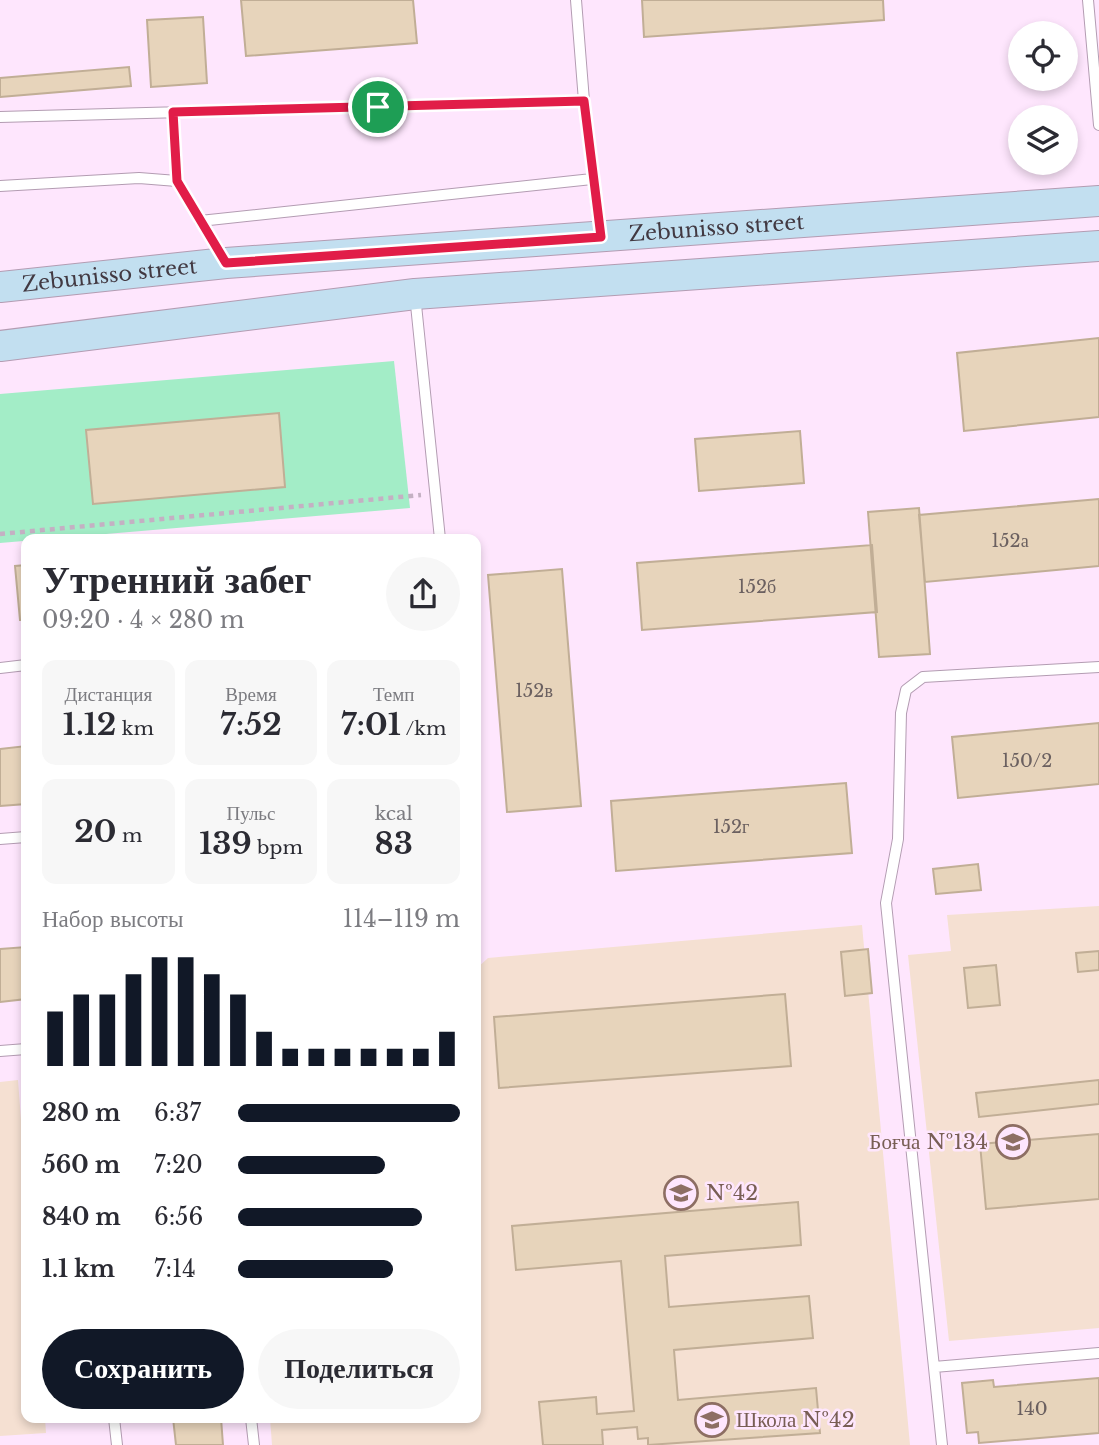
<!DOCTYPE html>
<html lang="ru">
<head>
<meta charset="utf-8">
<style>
  body { margin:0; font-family:"Libre Baskerville",serif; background:#f7f7f7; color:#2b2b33; height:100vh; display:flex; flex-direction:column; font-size:26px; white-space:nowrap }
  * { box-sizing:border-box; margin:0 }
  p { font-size:23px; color:#7c7c81 }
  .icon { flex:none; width:38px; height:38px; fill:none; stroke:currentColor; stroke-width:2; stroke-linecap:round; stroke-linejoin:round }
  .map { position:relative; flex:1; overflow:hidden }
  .sheet { position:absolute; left:21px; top:534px; width:460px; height:889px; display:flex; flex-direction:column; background:#fff; border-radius:14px; box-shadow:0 4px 10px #0003 }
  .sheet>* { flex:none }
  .buttons { position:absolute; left:1008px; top:21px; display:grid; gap:14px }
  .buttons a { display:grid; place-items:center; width:70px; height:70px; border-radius:50%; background:#fff; box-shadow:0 4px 10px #0003; font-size:35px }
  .pin { position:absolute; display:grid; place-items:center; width:60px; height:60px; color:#fff; margin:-30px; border:4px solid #fff; border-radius:50%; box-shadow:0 2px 7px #0007 }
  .round { display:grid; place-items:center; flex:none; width:74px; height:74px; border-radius:37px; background:#f7f7f7 }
  .head { display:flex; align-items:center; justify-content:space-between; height:119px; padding:0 21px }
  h1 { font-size:38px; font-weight:800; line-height:52px }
  .stats { display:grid; grid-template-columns:repeat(3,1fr); gap:10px; height:119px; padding:7px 21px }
  .stats div { display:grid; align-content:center; border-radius:14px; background:#f7f7f7; text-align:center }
  .stats b { font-size:30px; font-weight:800 }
  .stats small { font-size:19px; font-weight:400 }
  .stats p { font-size:19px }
  .chart { height:196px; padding:14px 21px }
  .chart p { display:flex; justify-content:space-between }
  .chart svg { width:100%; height:126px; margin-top:7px; stroke:#111827; stroke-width:6 }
  .primary-button { display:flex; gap:14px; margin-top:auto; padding:14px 21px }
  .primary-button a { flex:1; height:80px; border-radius:42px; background:#111827; color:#fff; font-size:28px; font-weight:800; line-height:80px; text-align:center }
  .primary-button a+a { background:#f7f7f7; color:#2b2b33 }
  ul { padding:0 21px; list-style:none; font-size:23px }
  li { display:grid; grid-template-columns:112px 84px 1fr; align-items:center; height:52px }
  li i { height:18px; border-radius:9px; background:#111827 }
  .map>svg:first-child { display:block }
</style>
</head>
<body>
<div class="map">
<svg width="1099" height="1445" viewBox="0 0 1099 1445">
  <rect width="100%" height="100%" fill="#fee6fd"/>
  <!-- education -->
  <path fill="#f5e0d2" d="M1099,906V1328L949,1341L908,955L951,951L947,915Z
    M862,925L910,1445H272L270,1418H476V969L488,958Z
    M18,1080L26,1186V1418H45L46,1433L0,1436V1082Z"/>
  <!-- green -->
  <path fill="#a3edc7" d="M394,361L410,508L0,543V394Z"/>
  <!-- building -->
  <path fill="#e7d4bb" stroke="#c1ae96" stroke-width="2" d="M241,0H413L417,43L246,56Z
    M642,0H883L884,20L644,37Z
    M203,17L207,83L151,87L147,20Z
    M129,67L131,86L0,97V78Z
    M1099,338V417L964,431L957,353Z
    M279,413L285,487L93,504L86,430Z
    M800,431L804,483L699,491L695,439Z
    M1099,499V566L925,582L919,515Z
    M919,508L930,654L879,657L868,512Z
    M872,545L877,612L642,630L637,563Z
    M26,565V620H20L15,566Z
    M562,569L581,806L507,812L488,575Z
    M1099,723V784L958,798L952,737Z
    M26,746V804L0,806V749Z
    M846,783L852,853L616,871L611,801Z
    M978,864L981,890L936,894L933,869Z
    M26,947V999L0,1002V949Z
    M868,949L872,993L845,996L841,952Z
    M1099,951V970L1078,972L1076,953Z
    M996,965L1000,1005L968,1008L964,968Z
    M785,994L791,1066L499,1088L494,1017Z
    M1099,1080V1104L979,1117L976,1093Z
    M1099,1134V1199L986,1209L980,1144Z
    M798,1202L801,1245L665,1256L669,1307L809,1296L813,1338L674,1350L678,1400L816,1388L820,1433L648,1445V1438L638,1439L637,1427L602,1430L603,1445H543L539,1402L596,1397L597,1414L634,1411L621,1261L516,1270L512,1226Z
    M1099,1378V1433L979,1443L978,1432L967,1433L962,1383L993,1380L994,1387Z
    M173,1418H221L223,1445H176Z"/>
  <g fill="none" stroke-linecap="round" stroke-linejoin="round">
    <!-- service casing -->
    <g stroke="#b39cb2" stroke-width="12">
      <path id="service" d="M1088,0L1099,125
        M584,101L600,234
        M173,112L177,181
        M0,117L584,101L576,0
        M0,186L139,178L177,181L225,260
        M200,221L592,179
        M415,295L440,539
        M0,668L26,665
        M0,839L26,837
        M0,1051L26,1049
        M934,1367L1099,1353
        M114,1418L117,1445
        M251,1418L254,1445
        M942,1445L886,903L898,839L901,713L906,690L923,677L1099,667"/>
    </g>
    <!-- secondary casing -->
    <g stroke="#b39cb2" stroke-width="32">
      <g id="secondary">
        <path id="s1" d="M0,287L226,263L1099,201"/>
        <path d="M0,346L415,294L1099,246"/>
      </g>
    </g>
    <!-- path -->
    <path stroke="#c4b0c3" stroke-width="4.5" stroke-dasharray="5 5" stroke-linecap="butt" d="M0,534L421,495"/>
    <!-- service -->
    <use href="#service" stroke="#fff" stroke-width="10"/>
    <!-- secondary -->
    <use href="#secondary" stroke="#c2dff0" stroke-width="30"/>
  </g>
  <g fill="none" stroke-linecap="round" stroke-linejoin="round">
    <!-- route casing -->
    <g stroke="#fff" stroke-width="14">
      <path id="route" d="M584,101L601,237L226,263L177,181L173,112Z"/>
    </g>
    <!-- route -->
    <use href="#route" stroke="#e11d48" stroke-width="9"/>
  </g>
  <!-- icons -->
  <defs>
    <g id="school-ring" transform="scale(1.75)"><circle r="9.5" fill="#fee6fd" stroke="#8d6e63" stroke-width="1.5"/><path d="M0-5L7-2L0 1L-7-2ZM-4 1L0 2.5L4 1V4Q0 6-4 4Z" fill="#8d6e63"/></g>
  </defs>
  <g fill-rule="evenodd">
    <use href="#school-ring" x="1013" y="1142"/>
    <use href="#school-ring" x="681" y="1193"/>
    <use href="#school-ring" x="712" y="1420"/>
  </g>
  <g text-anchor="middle" stroke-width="5" stroke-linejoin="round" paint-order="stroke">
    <!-- number labels -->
    <g font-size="18" fill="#6b6060">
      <text x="1010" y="547">152а</text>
      <text x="757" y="593">152б</text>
      <text x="534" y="697">152в</text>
      <text x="1027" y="767">150/2</text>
      <text x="731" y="833">152г</text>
      <text x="1032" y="1415">140</text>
    </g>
    <!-- street labels -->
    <g font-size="21" fill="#423942" stroke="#fee6fd">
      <text dy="7" stroke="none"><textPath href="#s1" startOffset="719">Zebunisso street</textPath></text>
      <text dy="7" stroke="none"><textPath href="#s1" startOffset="110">Zebunisso street</textPath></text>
    </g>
    <!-- education labels -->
    <g font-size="21" fill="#785e54" stroke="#fee6fd" text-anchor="start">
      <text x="988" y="1149" text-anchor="end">Боғча №134</text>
      <text x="706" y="1200">№42</text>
      <text x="736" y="1427">Школа №42</text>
    </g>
  </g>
</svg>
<div class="buttons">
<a><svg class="icon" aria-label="locate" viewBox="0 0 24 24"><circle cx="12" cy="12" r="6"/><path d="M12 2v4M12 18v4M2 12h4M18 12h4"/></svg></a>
<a><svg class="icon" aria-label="layers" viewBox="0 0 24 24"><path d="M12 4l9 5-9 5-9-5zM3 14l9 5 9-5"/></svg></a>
</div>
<div class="pin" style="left:378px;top:107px;background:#1e9e55"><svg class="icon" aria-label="arrive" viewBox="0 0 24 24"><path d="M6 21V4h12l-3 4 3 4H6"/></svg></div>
<section class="sheet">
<div class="head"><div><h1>Утренний забег</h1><p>09:20 · 4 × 280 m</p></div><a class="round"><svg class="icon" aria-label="share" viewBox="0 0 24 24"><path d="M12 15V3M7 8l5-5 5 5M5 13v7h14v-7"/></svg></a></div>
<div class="stats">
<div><p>Дистанция</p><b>1.12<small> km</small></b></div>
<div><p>Время</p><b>7:52</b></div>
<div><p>Темп</p><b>7:01<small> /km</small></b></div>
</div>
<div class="stats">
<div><b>20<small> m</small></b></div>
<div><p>Пульс</p><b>139<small> bpm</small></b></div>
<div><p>kcal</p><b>83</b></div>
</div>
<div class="chart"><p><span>Набор высоты</span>114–119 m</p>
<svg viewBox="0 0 160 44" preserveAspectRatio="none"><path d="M5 44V25M15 44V19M25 44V19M35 44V12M45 44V6M55 44V6M65 44V12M75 44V19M85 44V32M95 44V38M105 44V38M115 44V38M125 44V38M135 44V38M145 44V38M155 44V32"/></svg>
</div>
<ul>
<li><b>280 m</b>6:37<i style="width:100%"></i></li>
<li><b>560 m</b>7:20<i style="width:66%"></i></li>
<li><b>840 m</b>6:56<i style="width:83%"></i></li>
<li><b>1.1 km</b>7:14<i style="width:70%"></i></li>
</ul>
<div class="primary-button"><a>Сохранить</a><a>Поделиться</a></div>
</section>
</div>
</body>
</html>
